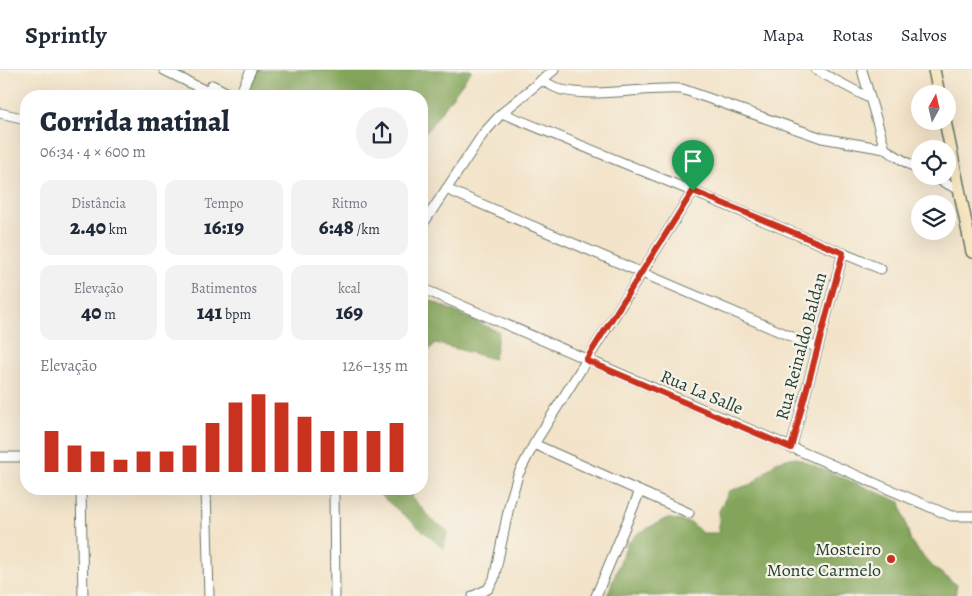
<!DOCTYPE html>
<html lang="pt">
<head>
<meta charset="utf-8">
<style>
  body { margin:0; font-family:Alegreya,serif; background:#f2f2f3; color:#1f2937; height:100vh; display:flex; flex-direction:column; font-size:19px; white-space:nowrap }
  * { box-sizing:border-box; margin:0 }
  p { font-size:16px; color:#747a83 }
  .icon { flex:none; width:28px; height:28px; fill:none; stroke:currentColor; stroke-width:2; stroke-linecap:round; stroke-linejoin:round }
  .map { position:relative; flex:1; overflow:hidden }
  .side { position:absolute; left:20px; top:20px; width:408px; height:405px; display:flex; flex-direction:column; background:#fff; border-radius:20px; box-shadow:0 5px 20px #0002 }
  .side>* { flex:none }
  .needle { width:32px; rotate:8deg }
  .controls { position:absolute; left:911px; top:15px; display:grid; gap:10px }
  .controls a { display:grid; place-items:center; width:45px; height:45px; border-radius:50%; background:#fff; box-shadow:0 5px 20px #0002; font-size:25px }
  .pin { position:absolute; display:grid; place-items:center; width:42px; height:42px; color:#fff; margin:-51px -21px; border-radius:50% 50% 50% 0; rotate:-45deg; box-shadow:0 0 5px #0007 }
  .pin .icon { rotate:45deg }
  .round { display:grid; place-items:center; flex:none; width:52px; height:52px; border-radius:26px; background:#f2f2f3 }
  .head { display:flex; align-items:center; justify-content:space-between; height:85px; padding:0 20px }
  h1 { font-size:28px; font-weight:800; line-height:38px }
  .metrics { display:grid; grid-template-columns:repeat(3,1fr); gap:8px; height:85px; padding:5px 20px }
  .metrics div { display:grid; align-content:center; border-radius:12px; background:#f2f2f3; text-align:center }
  .metrics b { font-size:21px; font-weight:800 }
  .metrics small { font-size:14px; font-weight:400 }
  .metrics p { font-size:14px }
  .chart { height:140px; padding:10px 20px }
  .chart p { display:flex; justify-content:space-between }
  .chart svg { width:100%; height:90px; margin-top:5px; stroke:#c8321e; stroke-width:6 }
  header { display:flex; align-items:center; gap:30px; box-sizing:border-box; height:70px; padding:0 25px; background:#fff; border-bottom:1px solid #e0e1e3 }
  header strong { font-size:24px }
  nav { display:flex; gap:28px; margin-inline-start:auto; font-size:18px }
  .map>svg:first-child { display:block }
</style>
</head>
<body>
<header>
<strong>Sprintly</strong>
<nav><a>Mapa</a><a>Rotas</a><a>Salvos</a></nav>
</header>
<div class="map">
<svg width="972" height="526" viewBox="0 0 972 526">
  <rect width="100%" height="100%" fill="#f7f3e8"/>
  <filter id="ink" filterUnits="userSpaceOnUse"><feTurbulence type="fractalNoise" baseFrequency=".02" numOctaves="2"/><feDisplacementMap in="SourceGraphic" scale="10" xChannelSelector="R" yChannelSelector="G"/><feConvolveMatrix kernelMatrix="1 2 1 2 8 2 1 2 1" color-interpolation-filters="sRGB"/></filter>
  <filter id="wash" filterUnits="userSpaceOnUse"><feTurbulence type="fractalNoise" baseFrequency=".0096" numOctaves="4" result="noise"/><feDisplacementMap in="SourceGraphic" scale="20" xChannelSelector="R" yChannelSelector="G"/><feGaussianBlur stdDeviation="1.12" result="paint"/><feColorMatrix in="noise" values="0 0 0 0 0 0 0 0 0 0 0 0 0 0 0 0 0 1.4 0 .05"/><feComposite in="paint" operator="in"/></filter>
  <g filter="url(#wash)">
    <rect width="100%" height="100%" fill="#f3e3c9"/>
    <!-- forest -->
    <path fill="#83a45a" stroke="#517047" d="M256,0H472L421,69V26H243Z
      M421,226L499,262L494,289L435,273L421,291Z
      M794,387L900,432L911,472L933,497L957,515L955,526H607L627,474L637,464L667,448L692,453L702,463H719V441L729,421L752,414L776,392Z
      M373,419H415L412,427L432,450L448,461L443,478Z"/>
  </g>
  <g filter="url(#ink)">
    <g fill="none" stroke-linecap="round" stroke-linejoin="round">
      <!-- street casing -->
      <g stroke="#697768" stroke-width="11">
        <path id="street" d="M164,0L208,22L212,15L234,26
          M816,0L869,28
          M862,0L885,79
          M541,10C547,13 555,18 562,20C597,28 645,17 682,19L822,68L885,79L920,101
          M239,26L251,0
          M0,43L26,49
          M502,43L881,199
          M931,106L960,120
          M446,119L818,278
          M421,157L483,64L502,43L554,0
          M421,218L951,446H972
          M534,374L689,443
          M791,378L843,183
          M0,387H26
          M81,419L83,526
          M206,419L209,526
          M334,419L335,526
          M473,526L488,519L494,509L510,432L518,405L534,374L693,121
          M596,526L640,421"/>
      </g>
      <!-- secondary casing -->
      <g stroke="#697768" stroke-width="14">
        <path id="secondary" d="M934,0L939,24
          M945,51L972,182"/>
      </g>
      <!-- street -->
      <use href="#street" stroke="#fff" stroke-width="9"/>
      <!-- secondary -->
      <use href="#secondary" stroke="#f7e8c3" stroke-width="11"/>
    </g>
  </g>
  <g fill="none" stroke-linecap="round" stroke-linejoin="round" filter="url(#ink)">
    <!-- route casing -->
    <g stroke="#fff" stroke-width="10">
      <path id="route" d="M693,121L843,183L791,378L586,290Z"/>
    </g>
    <!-- route -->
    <use href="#route" stroke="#c8321e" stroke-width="6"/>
  </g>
  <!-- markers -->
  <circle fill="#c8321e" stroke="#f7f3e8" stroke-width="2" cx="891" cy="489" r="5"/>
  <g text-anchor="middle" stroke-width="4.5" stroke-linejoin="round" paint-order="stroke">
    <!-- street labels -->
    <g font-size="18" fill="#1f3d34" stroke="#f7f3e8">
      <text transform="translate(801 276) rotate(-75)" y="6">Rua Reinaldo Baldan</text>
      <text transform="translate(702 322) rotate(23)" y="6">Rua La Salle</text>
    </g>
    <!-- poi labels -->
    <g font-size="18" fill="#1f3d34" stroke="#f7f3e8" text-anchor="end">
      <text x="881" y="485">Mosteiro<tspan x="881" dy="21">Monte Carmelo</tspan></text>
    </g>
  </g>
</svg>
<div class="controls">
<a><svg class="needle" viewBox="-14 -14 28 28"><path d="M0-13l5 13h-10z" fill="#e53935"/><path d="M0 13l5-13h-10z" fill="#747a83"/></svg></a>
<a><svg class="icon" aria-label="locate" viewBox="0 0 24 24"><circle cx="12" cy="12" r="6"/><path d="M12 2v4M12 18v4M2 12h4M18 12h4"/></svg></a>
<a><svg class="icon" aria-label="layers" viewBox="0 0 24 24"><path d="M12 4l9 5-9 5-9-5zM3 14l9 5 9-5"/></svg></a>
</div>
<div class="pin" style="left:693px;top:121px;background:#1e9e55"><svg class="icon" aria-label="arrive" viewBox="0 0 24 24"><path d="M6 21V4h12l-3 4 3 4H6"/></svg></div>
<section class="side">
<div class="head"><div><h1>Corrida matinal</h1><p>06:34 · 4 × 600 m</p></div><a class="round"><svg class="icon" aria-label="share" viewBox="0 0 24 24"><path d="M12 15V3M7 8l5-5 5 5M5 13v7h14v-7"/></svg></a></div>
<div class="metrics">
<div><p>Distância</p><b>2.40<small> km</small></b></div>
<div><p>Tempo</p><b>16:19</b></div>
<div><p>Ritmo</p><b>6:48<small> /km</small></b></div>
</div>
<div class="metrics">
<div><p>Elevação</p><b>40<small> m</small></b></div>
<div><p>Batimentos</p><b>141<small> bpm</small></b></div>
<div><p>kcal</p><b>169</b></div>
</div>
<div class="chart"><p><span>Elevação</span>126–135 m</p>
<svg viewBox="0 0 160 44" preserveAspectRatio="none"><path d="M5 44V24M15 44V31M25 44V34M35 44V38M45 44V34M55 44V34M65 44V31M75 44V20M85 44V10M95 44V6M105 44V10M115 44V17M125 44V24M135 44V24M145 44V24M155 44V20"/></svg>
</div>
</section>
</div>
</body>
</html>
